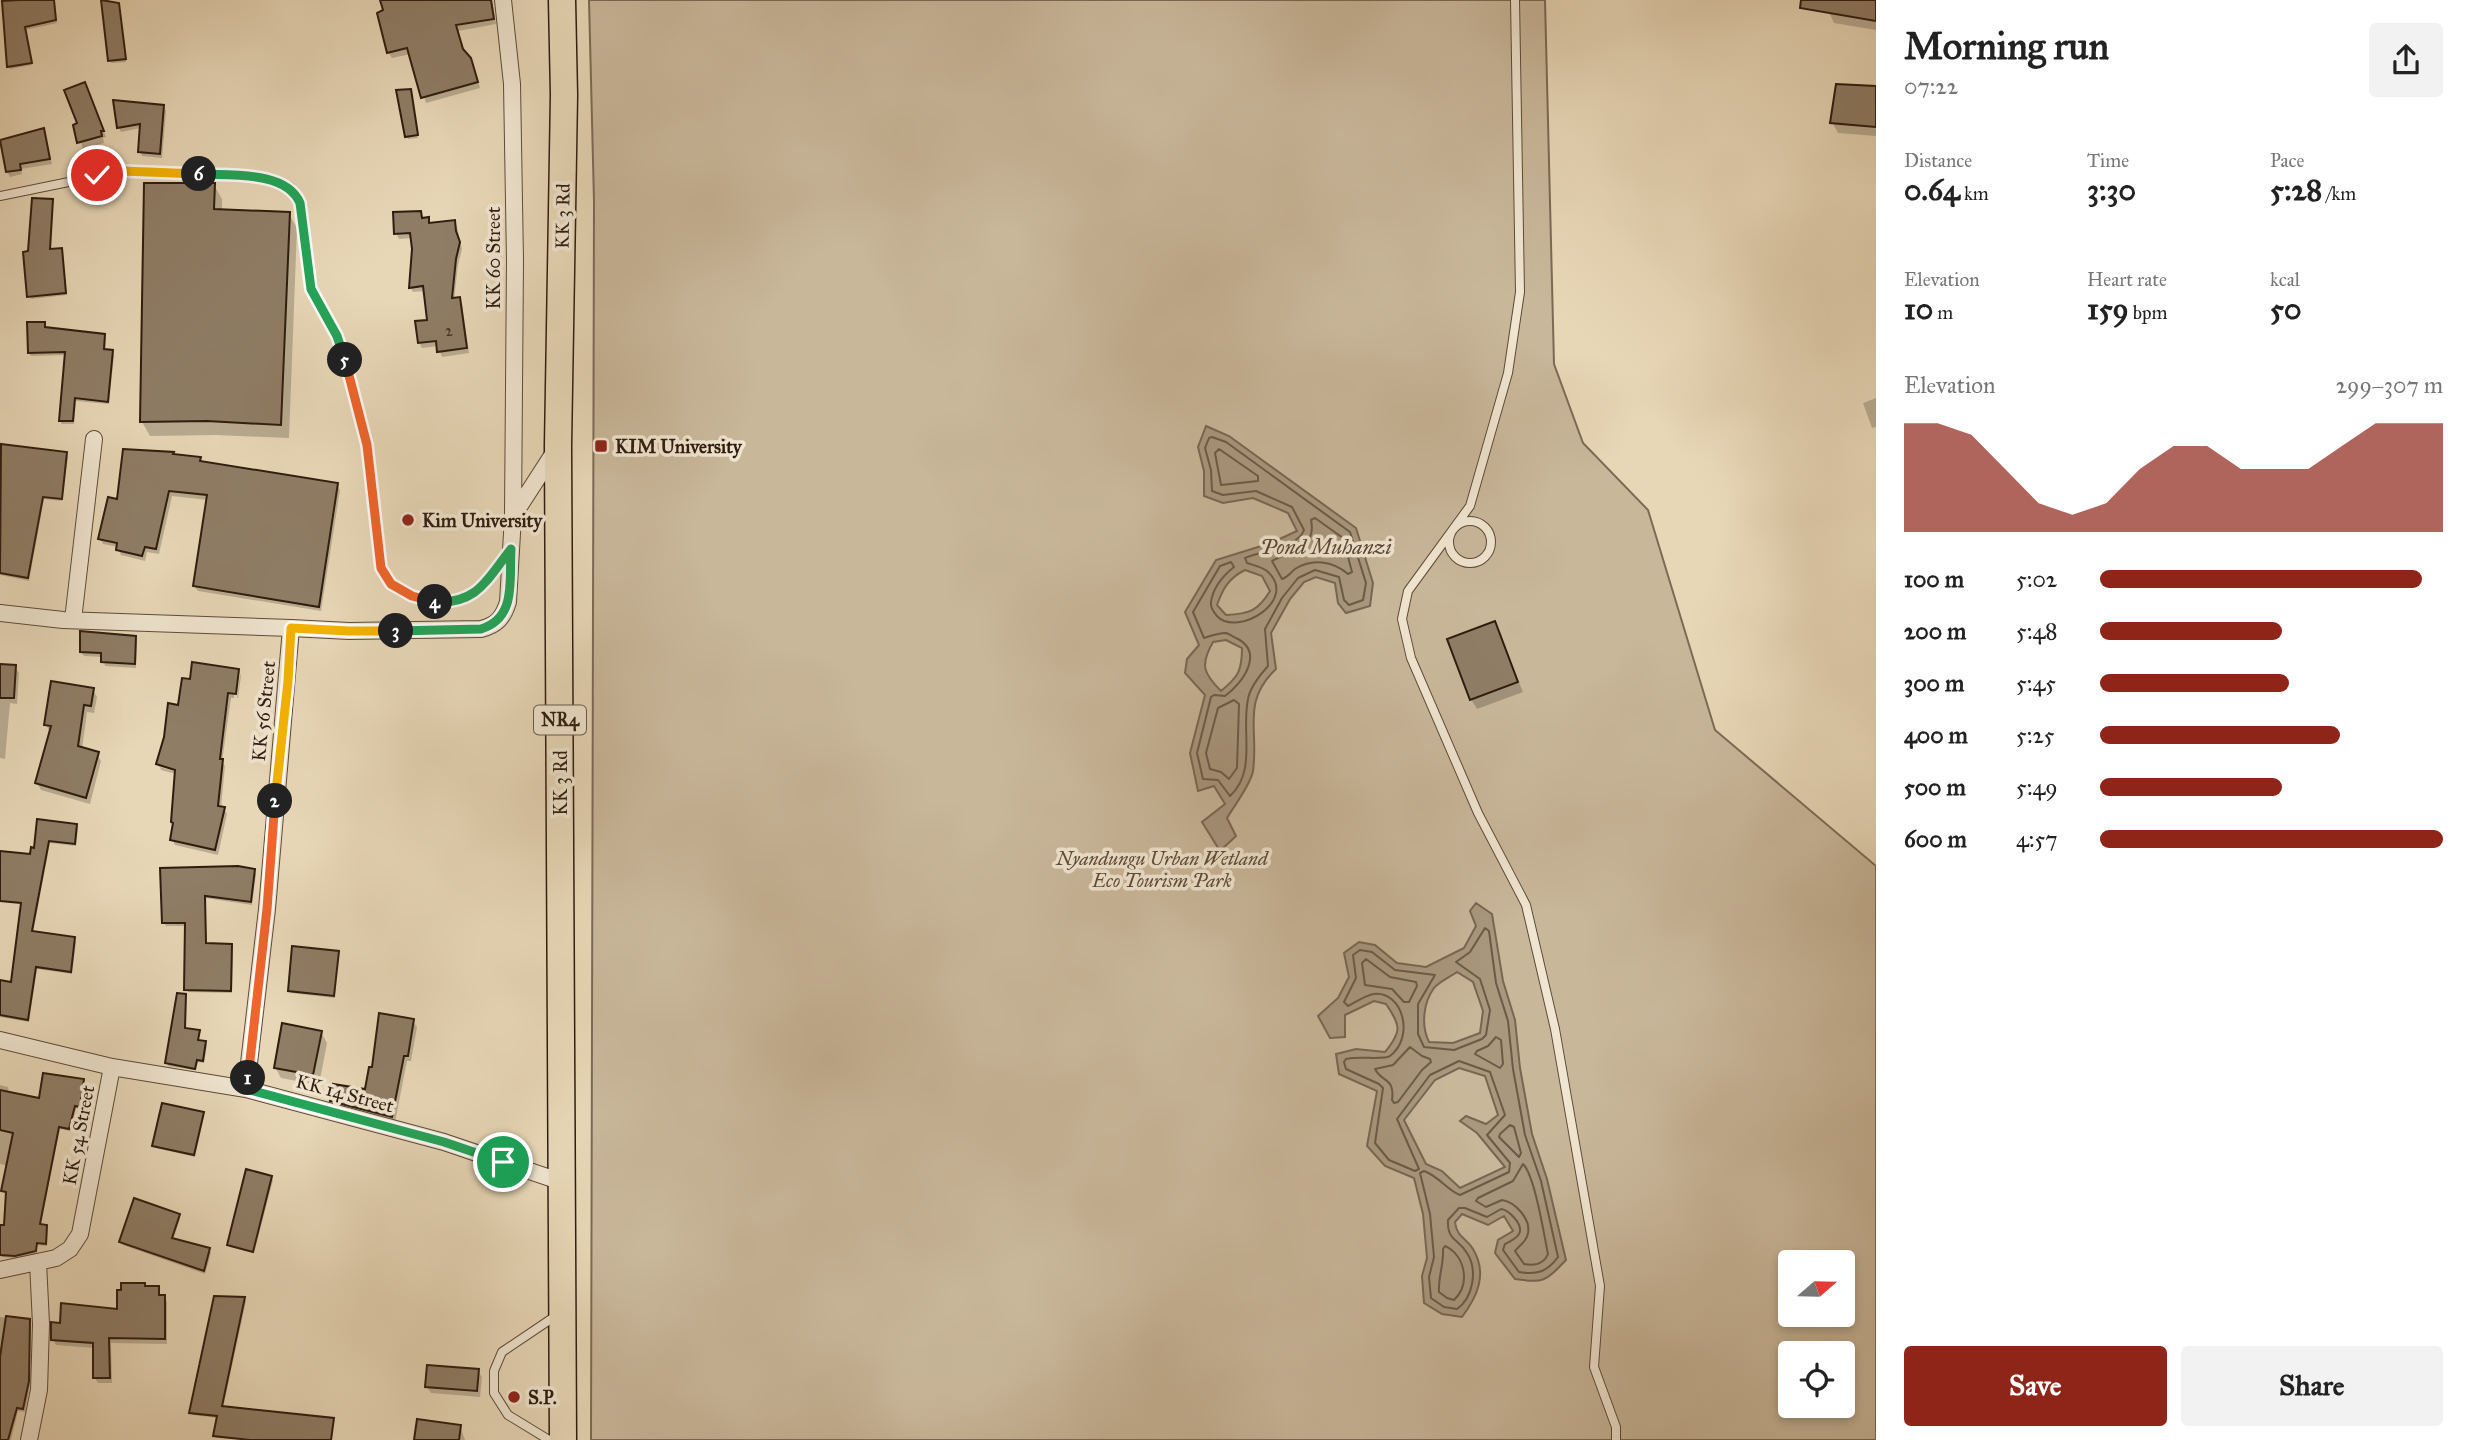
<!DOCTYPE html>
<html lang="en">
<head>
<meta charset="utf-8">
<style>
  body { margin:0; font-family:"IM FELL Great Primer",serif; background:#f2f2f2; color:#222; height:100vh; display:flex; flex-direction:column; font-size:26px; white-space:nowrap }
  * { box-sizing:border-box; margin:0 }
  p { font-size:23px; color:#767676 }
  .icon { flex:none; width:38px; height:38px; fill:none; stroke:currentColor; stroke-width:2; stroke-linecap:round; stroke-linejoin:round }
  .map { position:relative; flex:1; overflow:hidden }
  .side { display:flex; flex-direction:column; background:#fff; width:595px }
  .side>* { flex:none }
  .needle { width:46px; rotate:70deg }
  .buttons { position:absolute; left:1778px; top:1250px; display:grid; gap:14px }
  .buttons a { display:grid; place-items:center; width:77px; height:77px; border-radius:7px; background:#fff; box-shadow:0 4px 10px #0003; font-size:35px }
  .pin { position:absolute; display:grid; place-items:center; width:60px; height:60px; color:#fff; margin:-30px; border:4px solid #fff; border-radius:50%; box-shadow:0 2px 7px #0007 }
  .km { position:absolute; width:35px; height:35px; margin:-18px; border-radius:50%; background:#222; color:#fff; font-size:19px; line-height:35px; text-align:center }
  .round { display:grid; place-items:center; flex:none; width:74px; height:74px; border-radius:7px; background:#f2f2f2 }
  .summary { display:flex; align-items:center; justify-content:space-between; height:119px; padding:0 28px }
  h1 { font-size:38px; font-weight:700; line-height:52px }
  .metrics { display:grid; grid-template-columns:repeat(3,1fr); gap:10px; height:119px; padding:7px 28px }
  .metrics div { display:grid; align-content:center }
  .metrics b { font-size:30px; font-weight:700 }
  .metrics small { font-size:19px; font-weight:400 }
  .metrics p { font-size:19px }
  .chart { height:196px; padding:14px 28px }
  .chart p { display:flex; justify-content:space-between }
  .chart svg { width:100%; height:126px; margin-top:7px; fill:#8f2418; opacity:.7 }
  .cta { display:flex; gap:14px; margin-top:auto; padding:14px 28px }
  .cta a { flex:1; height:80px; border-radius:7px; background:#8f2418; color:#fff; font-size:28px; font-weight:700; line-height:80px; text-align:center }
  .cta a+a { background:#f2f2f2; color:#222 }
  ul { padding:0 28px; list-style:none; font-size:23px }
  li { display:grid; grid-template-columns:112px 84px 1fr; align-items:center; height:52px }
  li i { height:18px; border-radius:9px; background:#8f2418 }
  main { display:flex; flex:1; min-height:0 }
  .map>svg:first-child { display:block }
</style>
</head>
<body>
<main>
<div class="map">
<svg width="1876" height="1440" viewBox="0 0 1876 1440">
  <rect width="100%" height="100%" fill="#e8d7b7"/>
  <filter id="stains"><feTurbulence type="fractalNoise" baseFrequency=".00286" numOctaves="4"/><feColorMatrix values="0 0 0 0 .2 0 0 0 0 .09 0 0 0 0 .02 0 0 0 .5 -.17"/></filter>
  <radialGradient id="worn" r=".72"><stop offset=".6" stop-color="#630" stop-opacity="0"/><stop offset="1" stop-color="#630" stop-opacity=".3"/></radialGradient>
  <!-- green -->
  <path fill="#c9b79a" stroke="#7c6a54" stroke-width="2" fill-rule="evenodd" d="M589,0H1545L1554,364L1583,443L1648,510L1715,730L1876,866V1440H591L594,201ZM1790,1262H1843V1314H1790ZM1790,1353H1843V1405H1790Z"/>
  <!-- water -->
  <path fill="#a9977e" stroke="#786652" stroke-width="2" fill-rule="evenodd" d="M1206,426L1229,436L1356,528L1373,583L1370,606L1346,613L1338,603L1335,583L1316,577L1304,582L1290,599L1271,633L1276,669C1241,702 1259,730 1253,771C1251,784 1234,806 1227,818L1236,836L1220,851L1202,822L1225,804L1214,786L1198,791L1190,753L1205,695L1185,673L1187,659L1199,645L1185,612L1216,560L1271,543L1297,531L1288,513L1253,498L1223,503L1204,496V471L1198,447ZM1245,570L1262,576L1270,591C1258,611 1249,614 1226,615L1217,605C1223,588 1229,578 1245,570ZM1226,640L1242,648C1242,671 1238,677 1221,691C1203,673 1200,665 1213,642Z
    M1476,903L1492,914L1503,981L1515,1020L1520,1068L1532,1134L1547,1179L1566,1260C1545,1282 1544,1283 1515,1279L1495,1253L1498,1240L1513,1231L1504,1216L1488,1225L1462,1214L1455,1222C1457,1238 1466,1237 1473,1249C1488,1274 1477,1297 1462,1317L1442,1314L1424,1303L1422,1276L1427,1258L1423,1214L1414,1178L1385,1166L1367,1146L1377,1091L1339,1074L1336,1054L1356,1049L1385,1052C1402,1031 1401,1026 1386,1004L1374,1001L1345,1015V1037L1330,1038L1318,1016L1338,998L1349,977L1344,953L1359,942L1375,945L1397,963L1426,967L1464,948L1476,926L1470,911ZM1457,972L1473,982L1483,1011L1480,1033L1453,1043L1429,1042C1421,1026 1423,1003 1434,988C1439,982 1450,977 1457,972ZM1459,1068L1485,1076L1498,1115L1486,1124L1466,1116L1460,1121L1477,1133L1505,1167L1460,1188L1442,1171L1426,1164L1404,1120L1435,1080Z"/>
  <!-- shadow -->
  <path fill="#0003" d="M40,0H54L57,23L25,30L32,65L10,69L4,3Z
    M381,0H492L496,24L458,31L465,53L474,66L480,88L426,103L411,54L392,58L388,52L385,11Z
    M1831,0H1876V30L1834,23L1829,12Z
    M119,7L126,62L112,63L110,61Z
    M88,90L106,137L103,138L104,143L83,149L75,126L80,125Z
    M1876,90V136L1838,133L1832,122Z
    M398,92L411,94L418,138L408,139L407,137Z
    M163,106L166,111L162,158L142,156L140,151L141,128L121,132L119,128Z
    M44,130L52,164L21,169L22,174L10,177L7,172Z
    M214,185L222,199V211L289,214L297,228L289,438L216,435L150,436L142,422Z
    M52,201L51,251L62,252L67,295L31,299L30,253Z
    M420,213L423,220L428,219L431,224L454,222L457,227L462,249L458,265L454,300L459,299L462,304L469,353L442,357L438,346L422,348L419,342L429,321L425,291L413,292L410,287L413,238L399,239L396,233Z
    M44,324L46,329L104,336L106,339L105,351L112,352L114,355L109,404L76,401L74,424H62L60,421L66,355L31,356L29,353Z
    M1876,398V427L1872,428L1863,403Z
    M3,446L66,454L68,457L62,501L44,499L29,581L0,575V507H2L6,493L0,491Z
    M200,459L202,463L337,485L340,490L321,611L198,591L194,586L208,500L172,496L159,554L147,552L145,561L121,555L118,547L103,544L100,538L119,502Z
    M1494,623L1523,692L1477,709L1471,699Z
    M135,638L137,642L136,668L105,666L103,657L84,656L81,652Z
    M0,666L15,667L19,673L17,704L10,703L5,759L0,758Z
    M238,670L240,673H237L234,698H231L222,762L225,766L221,808L224,809L227,814L218,855L175,845L172,839L174,825L176,774L161,770L160,767L183,774L184,770L160,763V767L158,764L191,681Z
    M240,674L241,676L238,698H237Z
    M93,690L97,697L94,713L87,712L82,749L97,754L101,761L90,804L41,790L37,783L50,732L46,725Z
    M38,821L76,825L78,828L76,846L50,843L33,933L74,939L76,942L72,974L37,969L29,1022L0,1017V992L13,984Z
    M162,870H254L256,874L252,905L205,898L207,945L231,946L233,949L232,993L188,992L186,989L187,926H166L164,923Z
    M337,953L335,998L291,993L290,991Z
    M185,996V1030L199,1032V1041L207,1045L204,1063L198,1062L196,1070L168,1066L167,1063Z
    M413,1021L417,1027L411,1061H407L395,1122L335,1106L332,1100L366,1091Z
    M321,1032L327,1043L319,1085L281,1078L275,1067Z
    M83,1081L81,1109L76,1108L70,1131L60,1129L40,1226L46,1227L48,1229L47,1246L37,1245V1254L17,1258L2,1257L0,1254L6,1227L8,1194L3,1191L8,1166L0,1164V1085L8,1087L9,1093L41,1100Z
    M202,1113L204,1116L195,1157L156,1148L154,1146Z
    M271,1177L273,1180L254,1253L230,1247L229,1244Z
    M179,1215L180,1219L173,1240L209,1250L211,1253L205,1274L123,1245L121,1241Z
    M146,1288H158L161,1296L164,1297L167,1302V1344L111,1343L112,1383H98L94,1377V1348L56,1345L53,1339L61,1325L119,1311Z
    M244,1298L246,1301L223,1408L333,1420L332,1440L216,1438L218,1418L193,1415L191,1413Z
    M0,1317L29,1321L31,1325L30,1386L25,1412L18,1411L11,1440H0Z
    M478,1371L482,1377L480,1397L431,1393L427,1387Z
    M460,1426L465,1440H416Z"/>
  <g fill="none" stroke-linecap="round" stroke-linejoin="round">
    <!-- shore -->
    <path stroke="#6c5a46" stroke-width="2" d="M1212,437L1226,442L1350,532L1366,583L1363,600L1349,605L1344,600L1339,577L1315,570L1298,578L1282,598L1265,629L1268,666C1260,675 1250,687 1248,699C1241,732 1257,771 1230,796L1218,780L1203,779L1197,753L1211,697L1214,695L1225,696C1243,683 1265,652 1236,638C1234,637 1229,634 1226,633C1219,633 1210,636 1204,638L1193,612L1220,566L1231,562L1234,567C1224,575 1213,587 1211,602C1210,608 1214,612 1217,616C1237,638 1300,600 1267,571C1262,567 1253,565 1247,563L1245,558C1260,551 1298,548 1304,530L1292,507L1256,491L1223,495L1212,491L1211,470L1205,448L1209,438Z
      M1219,449L1258,476V481L1221,485L1215,453Z
      M1315,518L1343,538L1352,572L1348,574C1333,561 1312,558 1295,569C1290,573 1288,577 1282,579L1272,561C1291,550 1317,549 1311,520Z
      M1234,700L1239,704L1237,768L1229,779L1221,772L1210,769L1206,753L1218,708Z
      M1485,928L1489,931L1496,983L1508,1021L1513,1069L1525,1135L1541,1181L1558,1257C1547,1272 1537,1275 1519,1272L1503,1250L1505,1244C1509,1242 1516,1239 1519,1234C1524,1225 1509,1210 1501,1209L1487,1217L1465,1208H1459L1448,1220C1447,1241 1458,1238 1467,1253C1478,1270 1473,1298 1457,1309L1444,1307L1431,1298L1429,1277L1434,1257L1430,1214L1420,1173L1424,1171C1440,1177 1447,1190 1460,1195L1509,1172L1510,1163L1487,1135L1505,1115L1490,1072L1459,1061L1430,1075L1397,1119L1419,1169L1415,1171L1389,1160L1375,1143L1383,1088L1379,1084L1346,1069L1344,1062L1346,1059C1356,1056 1386,1060 1390,1056C1415,1037 1403,991 1374,994C1366,995 1356,1002 1348,1006L1344,1002L1356,978L1353,955L1360,950L1372,952L1395,970L1435,975L1418,1004V1034L1424,1047L1454,1050L1482,1039L1486,1035L1490,1010L1480,979L1456,962L1470,952Z
      M1366,959L1390,977L1416,982L1417,986L1409,1002H1404L1392,989L1365,985L1362,963Z
      M1496,1037L1501,1040L1503,1064L1500,1068L1475,1054L1477,1051L1488,1046Z
      M1410,1047L1422,1056L1430,1059L1431,1062L1422,1070L1398,1102L1394,1103L1392,1100C1395,1077 1382,1083 1375,1069L1393,1065Z
      M1510,1125L1514,1127L1521,1153L1519,1157L1499,1137L1500,1134Z
      M1523,1164C1535,1176 1544,1235 1548,1254C1544,1264 1534,1266 1524,1264L1515,1251C1519,1245 1527,1242 1528,1233C1531,1219 1515,1202 1502,1200L1486,1207L1476,1201L1478,1198L1513,1181Z
      M1445,1246C1465,1255 1471,1284 1454,1300L1447,1298L1439,1292C1438,1277 1444,1264 1443,1249Z"/>
  </g>
  <!-- building -->
  <path fill="#8f7d66" stroke="#2f1c0f" stroke-width="2" d="M19,0H54L56,20L25,27L32,63L7,67L2,1Z
    M101,0L119,3L126,59L108,61Z
    M380,0H491L494,19L456,25L463,49L471,58L478,82L421,98L407,48L387,53L377,13L383,10Z
    M1801,0H1876V21L1800,8Z
    M85,82L104,131H101L102,136L77,143L73,125L77,123L64,90Z
    M1836,84L1876,86V127L1830,123Z
    M411,89L418,135L405,137L396,90Z
    M113,100L164,105L160,154L138,152L140,124L117,128Z
    M44,128L50,159L20,164L21,170L6,172L0,140Z
    M144,183H215L214,209L290,212L281,425L207,421L140,422Z
    M32,198L53,199L50,249L62,248L66,293L27,297L23,252L28,251Z
    M421,211L422,218L429,217V223L455,220L456,231L460,242L456,259L452,298L460,297L467,348L437,352L436,341L418,343L415,321L427,320L423,286L409,288L412,249L410,233L394,234L393,212Z
    M27,322H45V327L105,334L104,349L113,350L108,402L75,398L73,421H59L65,352L28,353Z
    M1,444L67,452L62,499L43,497L28,578L0,573Z
    M123,449L174,452L173,454L201,457L200,461L338,483L319,607L193,586L207,495L169,491L156,549L145,547L142,556L116,550L117,543L98,539L108,497L117,499Z
    M1495,621L1518,682L1470,700L1447,639Z
    M80,631L136,636L135,664L101,662V653L80,652Z
    M192,662L239,669L236,694L228,693L220,759H223L218,806L225,807L215,850L170,840L173,823L171,822L175,770L156,764L164,737L168,703L178,705L182,678L190,679Z
    M0,664L16,665L14,698H0Z
    M51,681L94,688L91,706L84,705L78,746L99,752L86,798L35,783L51,726L44,725Z
    M37,819L77,824L75,844L49,841L32,931L75,937L71,972L36,967L28,1020L0,1015V980L11,982L21,903L0,901V851L30,854L31,847L34,848Z
    M238,866L255,869L251,902L205,896L206,943L232,944L231,991L184,990L185,923H162L160,868Z
    M292,946L339,951L334,996L288,991Z
    M177,993L186,994L185,1028L200,1030L198,1040L206,1041L203,1061L197,1060L195,1069L165,1063Z
    M379,1013L414,1019L408,1056H404L392,1117L330,1101L333,1084L365,1089L369,1067H372Z
    M282,1023L322,1031L313,1075L274,1068Z
    M43,1073L84,1079L80,1107L75,1106L69,1129L59,1127L40,1224L47,1225L46,1244L37,1243L36,1251L15,1256L0,1255V1225H4L6,1192L1,1191L13,1133L0,1130V1090L39,1098Z
    M162,1103L204,1112L194,1155L152,1146Z
    M246,1169L272,1176L253,1252L227,1245Z
    M134,1198L180,1214L172,1238L210,1248L204,1271L119,1242Z
    M121,1283H145V1286H159V1295H165V1339L109,1338L110,1378H93V1343L51,1340V1322L60,1323L61,1303L117,1309V1290H121Z
    M214,1296L245,1297L222,1406L334,1418L331,1440H250L213,1436L217,1416L189,1413Z
    M6,1316L30,1319L29,1381L23,1409L17,1408L8,1440H0V1357Z
    M427,1365L479,1369L477,1391L425,1387Z
    M417,1419L461,1425L459,1440H414Z"/>
  <g fill="none" stroke-linecap="round" stroke-linejoin="round">
    <!-- service casing -->
    <g stroke="#5d4b39" stroke-width="10">
      <path id="service" d="M1515,0L1520,292L1508,373L1470,506L1408,591L1402,619L1411,658L1478,813L1526,905L1555,1029L1600,1286L1594,1367L1616,1427V1440
        M0,196L122,171L253,177L278,182L290,187L300,203L311,289L342,347L367,445L381,568C384,572 386,578 389,582C404,600 450,609 470,596C486,585 497,567 509,551
        M1449 542a21 21 0 1 1 42 0a21 21 0 1 1-42 0Z
        M549,1440L508,1415L494,1393V1371L502,1352L557,1315"/>
    </g>
    <!-- minor casing -->
    <g stroke="#5d4b39" stroke-width="18">
      <path id="minor" d="M503,0L512,84L515,260L513,516
        M0,613L63,620L291,628L267,909L246,1089
        M73,620L94,439
        M291,628L349,631L481,629C497,625 503,618 508,602L513,516L557,448
        M0,1040L112,1067L80,1234L70,1249L56,1258L0,1270
        M112,1067L246,1089L444,1142L562,1182
        M29,1440L39,1390L41,1324L38,1262"/>
    </g>
    <!-- trunk casing -->
    <g stroke="#2f1c0f" stroke-width="29">
      <path id="trunk" d="M562,0L564,95L558,446L563,1440"/>
    </g>
    <!-- service -->
    <use href="#service" stroke="#f0e5d0" stroke-width="8"/>
    <!-- minor -->
    <use href="#minor" stroke="#f0e5d0" stroke-width="16"/>
    <!-- trunk -->
    <use href="#trunk" stroke="#e8d7b7" stroke-width="26"/>
  </g>
  <g fill="none" stroke-linecap="round" stroke-linejoin="round">
    <!-- split-1 casing -->
    <g stroke="#fff" stroke-width="14">
      <path id="split-1" d="M248,1078L246,1089L444,1142L503,1162"/>
    </g>
    <!-- split-2 casing -->
    <g stroke="#fff" stroke-width="14">
      <path id="split-2" d="M248,1078L267,909L275,801"/>
    </g>
    <!-- split-3 casing -->
    <g stroke="#fff" stroke-width="14">
      <path id="split-3" d="M275,801L288,681L291,628L349,631H396"/>
    </g>
    <!-- split-4 casing -->
    <g stroke="#fff" stroke-width="14">
      <path id="split-4" d="M396,631L481,629C517,618 509,580 511,549C487,579 478,604 435,602"/>
    </g>
    <!-- split-5 casing -->
    <g stroke="#fff" stroke-width="14">
      <path id="split-5" d="M345,360L367,445L381,568L391,584L412,596L435,602"/>
    </g>
    <!-- split-6 casing -->
    <g stroke="#fff" stroke-width="14">
      <path id="split-6" d="M199,174C230,176 286,170 300,203L311,289L337,336L345,360"/>
    </g>
    <!-- split-7 casing -->
    <g stroke="#fff" stroke-width="14">
      <path id="split-7" d="M97,175L122,171L199,174"/>
    </g>
    <!-- split-1 -->
    <use href="#split-1" stroke="#22a559" stroke-width="9"/>
    <!-- split-2 -->
    <use href="#split-2" stroke="#f0652b" stroke-width="9"/>
    <!-- split-3 -->
    <use href="#split-3" stroke="#f5b400" stroke-width="9"/>
    <!-- split-4 -->
    <use href="#split-4" stroke="#22a559" stroke-width="9"/>
    <!-- split-5 -->
    <use href="#split-5" stroke="#f0652b" stroke-width="9"/>
    <!-- split-6 -->
    <use href="#split-6" stroke="#22a559" stroke-width="9"/>
    <!-- split-7 -->
    <use href="#split-7" stroke="#f5b400" stroke-width="9"/>
  </g>
  <!-- markers -->
  <g fill="#8f2418" stroke="#f0e5d0" stroke-width="2.5">
    <rect x="594" y="439" width="14" height="14" rx="3.5"/>
    <circle cx="408" cy="520" r="7"/>
    <circle cx="514" cy="1397" r="7"/>
  </g>
  <g text-anchor="middle" stroke-width="7" stroke-linejoin="round" paint-order="stroke">
    <!-- number labels -->
    <g font-size="16" fill="#473425">
      <text x="449" y="336">2</text>
    </g>
    <!-- shield labels -->
    <rect fill="#f0e5d0" stroke="#695849" stroke-width="2" x="534" y="705.5" width="52" height="29" rx="5"/>
    <g font-size="18" font-weight="bold" fill="#2f1c0f">
      <text x="560" y="726">NR4</text>
    </g>
    <!-- street labels -->
    <g font-size="19" fill="#2f1c0f" stroke="#f0e5d0">
      <text transform="translate(562 216) rotate(-89)" y="7">KK 3 Rd</text>
      <text transform="translate(493 258) rotate(-90)" y="7">KK 60 Street</text>
      <text transform="translate(263 711) rotate(-84)" y="7">KK 56 Street</text>
      <text transform="translate(560 783) rotate(-90)" y="7">KK 3 Rd</text>
      <text transform="translate(345 1093) rotate(15)" y="7">KK 14 Street</text>
      <text transform="translate(78 1135) rotate(-79)" y="7">KK 54 Street</text>
    </g>
    <!-- poi labels -->
    <g font-size="19" font-weight="bold" fill="#2f1c0f" stroke="#f0e5d0" text-anchor="start">
      <text x="615" y="453">KIM University</text>
      <text x="422" y="527">Kim University</text>
      <text x="528" y="1404">S.P.</text>
    </g>
    <!-- park labels -->
    <g font-size="19" font-style="italic" fill="#5d4a39" stroke="#f0e5d0">
      <text x="1162" y="865">Nyandungu Urban Wetland<tspan x="1162" dy="22">Eco Tourism Park</tspan></text>
    </g>
    <!-- water labels -->
    <g font-size="21" font-style="italic" fill="#5a4736" stroke="#f0e5d0">
      <text x="1326" y="554">Pond Muhanzi</text>
    </g>
  </g>
  <rect width="100%" height="100%" filter="url(#stains)"/>
  <rect width="100%" height="100%" fill="url(#worn)"/>
</svg>
<div class="buttons">
<a><svg class="needle" viewBox="-14 -14 28 28"><path d="M0-13l5 13h-10z" fill="#e53935"/><path d="M0 13l5-13h-10z" fill="#767676"/></svg></a>
<a><svg class="icon" aria-label="locate" viewBox="0 0 24 24"><circle cx="12" cy="12" r="6"/><path d="M12 2v4M12 18v4M2 12h4M18 12h4"/></svg></a>
</div>
<div class="pin" style="left:503px;top:1162px;background:#1e9e55"><svg class="icon" aria-label="arrive" viewBox="0 0 24 24"><path d="M6 21V4h12l-3 4 3 4H6"/></svg></div>
<div class="pin" style="left:97px;top:175px;background:#d93025"><svg class="icon" aria-label="check" viewBox="0 0 24 24"><path d="M5 12l5 5 9-10"/></svg></div>
<b class="km" style="left:248px;top:1078px">1</b>
<b class="km" style="left:275px;top:801px">2</b>
<b class="km" style="left:396px;top:631px">3</b>
<b class="km" style="left:435px;top:602px">4</b>
<b class="km" style="left:345px;top:360px">5</b>
<b class="km" style="left:199px;top:174px">6</b>
</div>
<section class="side">
<div class="summary"><div><h1>Morning run</h1><p>07:22</p></div><a class="round"><svg class="icon" aria-label="share" viewBox="0 0 24 24"><path d="M12 15V3M7 8l5-5 5 5M5 13v7h14v-7"/></svg></a></div>
<div class="metrics">
<div><p>Distance</p><b>0.64<small> km</small></b></div>
<div><p>Time</p><b>3:30</b></div>
<div><p>Pace</p><b>5:28<small> /km</small></b></div>
</div>
<div class="metrics">
<div><p>Elevation</p><b>10<small> m</small></b></div>
<div><p>Heart rate</p><b>159<small> bpm</small></b></div>
<div><p>kcal</p><b>50</b></div>
</div>
<div class="chart"><p><span>Elevation</span>299–307 m</p>
<svg viewBox="0 0 160 44" preserveAspectRatio="none"><path d="M0 44V6L10 6L20 10L30 22L40 34L50 38L60 34L70 22L80 14L90 14L100 22L110 22L120 22L130 14L140 6L150 6L160 6V44z"/></svg>
</div>
<ul>
<li><b>100 m</b>5:02<i style="width:94%"></i></li>
<li><b>200 m</b>5:48<i style="width:53%"></i></li>
<li><b>300 m</b>5:45<i style="width:55%"></i></li>
<li><b>400 m</b>5:25<i style="width:70%"></i></li>
<li><b>500 m</b>5:49<i style="width:53%"></i></li>
<li><b>600 m</b>4:57<i style="width:100%"></i></li>
</ul>
<div class="cta"><a>Save</a><a>Share</a></div>
</section>
</main>
</body>
</html>
